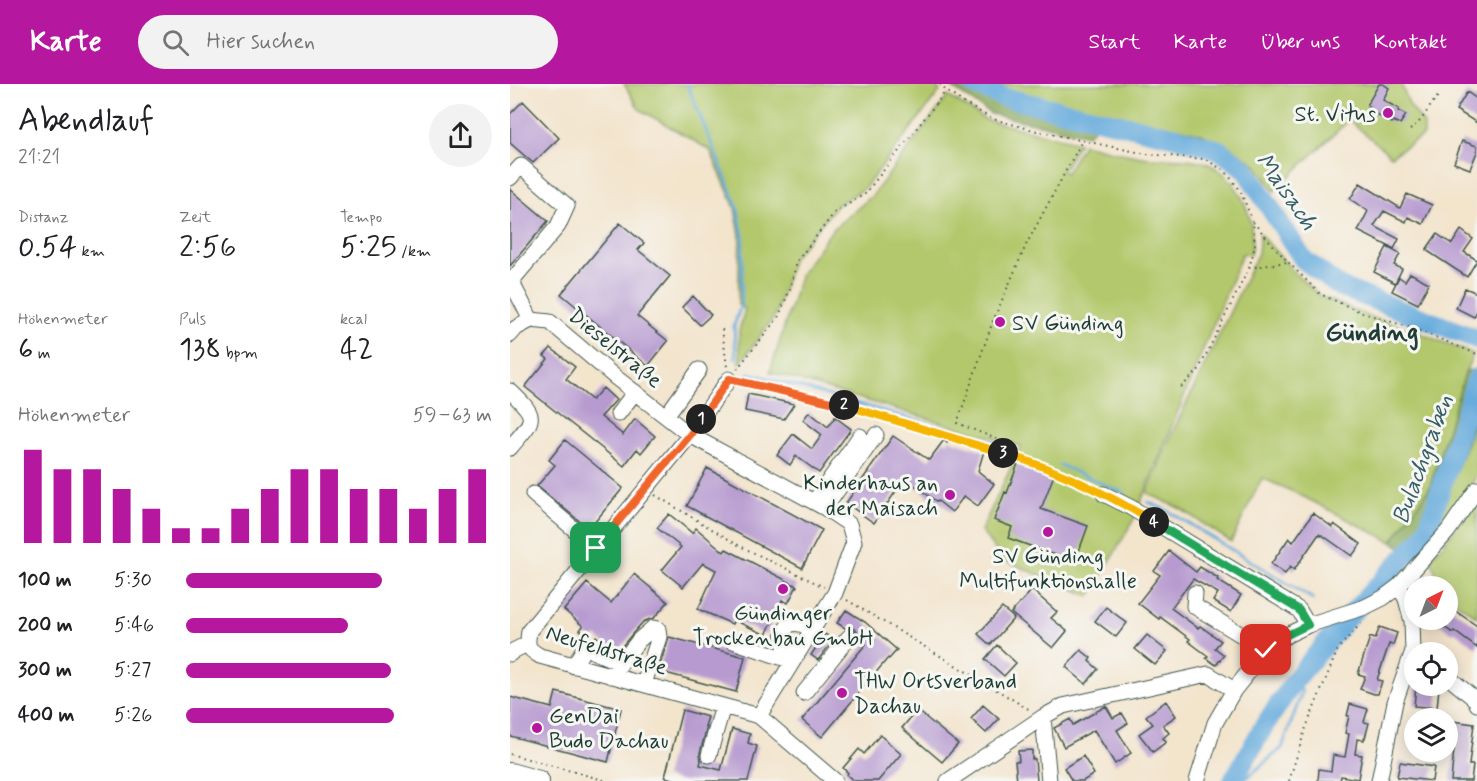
<!DOCTYPE html>
<html lang="de">
<head>
<meta charset="utf-8">
<style>
  body { margin:0; font-family:Mynerve,sans-serif; background:#f2f2f2; color:#202124; height:100vh; display:flex; flex-direction:column; font-size:22px; white-space:nowrap }
  * { box-sizing:border-box; margin:0 }
  p { font-size:20px; color:#757577 }
  .icon { flex:none; width:33px; height:33px; fill:none; stroke:currentColor; stroke-width:2; stroke-linecap:round; stroke-linejoin:round }
  .map { position:relative; flex:1; overflow:hidden }
  .drawer { display:flex; flex-direction:column; background:#fff; width:510px }
  .drawer>* { flex:none }
  .needle { width:39px; rotate:42deg }
  .buttons { position:absolute; left:894px; top:492px; display:grid; gap:12px }
  .buttons a { display:grid; place-items:center; width:54px; height:54px; border-radius:50%; background:#fff; box-shadow:0 3px 15px #0003; font-size:30px }
  .pin { position:absolute; display:grid; place-items:center; width:51px; height:51px; color:#fff; margin:-26px; border-radius:12px; box-shadow:0 3px 9px #0006 }
  .km { position:absolute; width:30px; height:30px; margin:-15px; border-radius:50%; background:#222; color:#fff; font-size:16px; line-height:30px; text-align:center }
  .round { display:grid; place-items:center; flex:none; width:63px; height:63px; border-radius:32px; background:#f2f2f2 }
  .summary { display:flex; align-items:center; justify-content:space-between; height:102px; padding:0 18px }
  h1 { font-size:33px; font-weight:600; line-height:45px }
  .stats { display:grid; grid-template-columns:repeat(3,1fr); gap:9px; height:102px; padding:6px 18px }
  .stats div { display:grid; align-content:center }
  .stats b { font-size:30px; font-weight:600 }
  .stats small { font-size:16px; font-weight:400 }
  .stats p { font-size:16px }
  .chart { height:168px; padding:12px 18px }
  .chart p { display:flex; justify-content:space-between }
  .chart svg { width:100%; height:108px; margin-top:6px; stroke:#b5179e; stroke-width:6 }
  ul { padding:0 18px; list-style:none; font-size:20px }
  li { display:grid; grid-template-columns:96px 72px 1fr; align-items:center; height:45px }
  li i { height:15px; border-radius:8px; background:#b5179e }
  header { display:flex; align-items:center; gap:36px; box-sizing:border-box; height:84px; padding:0 30px; background:#b5179e; color:#fff }
  header strong { font-size:28px }
  nav { display:flex; gap:33px; margin-inline-start:auto; font-size:21px }
  .search { width:420px; height:54px; background:#f2f2f2; display:flex; align-items:center; gap:15px; box-sizing:border-box; padding:0 21px; border-radius:33px; color:#757577; font-size:22px }
  main { display:flex; flex:1; min-height:0 }
  .map>svg:first-child { display:block }
</style>
</head>
<body>
<header>
<strong>Karte</strong>
<div class="search"><svg class="icon" aria-label="search" viewBox="0 0 24 24"><circle cx="10" cy="10" r="6"/><path d="M15 15l6 6"/></svg>Hier suchen</div>
<nav><a>Start</a><a>Karte</a><a>Über uns</a><a>Kontakt</a></nav>
</header>
<main>
<section class="drawer">
<div class="summary"><div><h1>Abendlauf</h1><p>21:21</p></div><a class="round"><svg class="icon" aria-label="share" viewBox="0 0 24 24"><path d="M12 15V3M7 8l5-5 5 5M5 13v7h14v-7"/></svg></a></div>
<div class="stats">
<div><p>Distanz</p><b>0.54<small> km</small></b></div>
<div><p>Zeit</p><b>2:56</b></div>
<div><p>Tempo</p><b>5:25<small> /km</small></b></div>
</div>
<div class="stats">
<div><p>Höhenmeter</p><b>6<small> m</small></b></div>
<div><p>Puls</p><b>138<small> bpm</small></b></div>
<div><p>kcal</p><b>42</b></div>
</div>
<div class="chart"><p><span>Höhenmeter</span>59–63 m</p>
<svg viewBox="0 0 160 44" preserveAspectRatio="none"><path d="M5 44V6M15 44V14M25 44V14M35 44V22M45 44V30M55 44V38M65 44V38M75 44V30M85 44V22M95 44V14M105 44V14M115 44V22M125 44V22M135 44V30M145 44V22M155 44V14"/></svg>
</div>
<ul>
<li><b>100 m</b>5:30<i style="width:64%"></i></li>
<li><b>200 m</b>5:46<i style="width:53%"></i></li>
<li><b>300 m</b>5:27<i style="width:67%"></i></li>
<li><b>400 m</b>5:26<i style="width:68%"></i></li>
</ul>
</section>
<div class="map">
<svg width="967" height="697" viewBox="0 0 967 697">
  <rect width="100%" height="100%" fill="#f6f6f2"/>
  <filter id="ink" filterUnits="userSpaceOnUse"><feTurbulence type="fractalNoise" baseFrequency=".0167" numOctaves="2"/><feDisplacementMap in="SourceGraphic" scale="12" xChannelSelector="R" yChannelSelector="G"/><feConvolveMatrix kernelMatrix="1 2 1 2 8 2 1 2 1" color-interpolation-filters="sRGB"/></filter>
  <filter id="wash" filterUnits="userSpaceOnUse"><feTurbulence type="fractalNoise" baseFrequency=".008" numOctaves="4" result="noise"/><feDisplacementMap in="SourceGraphic" scale="24" xChannelSelector="R" yChannelSelector="G"/><feGaussianBlur stdDeviation="1.35" result="paint"/><feColorMatrix in="noise" values="0 0 0 0 0 0 0 0 0 0 0 0 0 0 0 0 0 1.4 0 .05"/><feComposite in="paint" operator="in"/></filter>
  <g filter="url(#wash)">
    <rect width="100%" height="100%" fill="#f3e4cc"/>
    <!-- green -->
    <path fill="#b3c86c" stroke="#698250" stroke-width="1.5" d="M114,0H424L430,7L355,104L327,121L283,174L265,232L230,279L229,247L235,225L228,221L230,151L225,124L200,66L129,25Z
      M473,0H891L900,22L914,40V51L881,72L839,36L764,107L745,80L719,62L689,49L619,33L507,10Z
      M438,12L476,36L569,59L552,87L556,89L573,60C595,65 618,72 641,74C658,75 679,73 696,79C729,91 749,139 740,171L732,170L624,435L580,512L493,476L471,447L511,362L260,288L291,189L322,146L363,111Z
      M750,150L786,190L810,212L855,231L907,248L963,270L956,287L919,405L882,458L786,409L752,394L721,458L671,425L637,409L659,356L748,169Z
      M967,332C967,350 967,371 967,388C965,404 921,456 909,472L903,470L924,445Z
      M967,418V533L938,512V502H930L921,475Z"/>
    <!-- forest -->
    <path fill="#8eac60" stroke="#56744a" stroke-width="1.5" d="M437,0H446L496,22L563,37L585,43L578,51L481,30Z
      M965,286L967,332L924,445L903,470L882,458L919,405L956,287Z"/>
    <g fill="none" stroke-linecap="round" stroke-linejoin="round">
      <!-- stream -->
      <path stroke="#67acdd" stroke-width="3" d="M177,0L227,122L233,152L231,221L224,242L226,274
        M239,289L494,361
        M550,381L614,409
        M638,418L658,427L803,515
        M733,697L772,664L792,608L785,596"/>
      <!-- river -->
      <path stroke="#67acdd" stroke-width="20" d="M462,0L496,14L666,53L709,66L735,85L793,175L830,203L967,255
        M723,697L754,642L785,596L836,535L916,450L967,294"/>
    </g>
    <g id="blocks">
      <!-- building -->
      <path fill="#b79bd0" d="M869,0H873L879,4L873,16L889,25L888,27L896,31L890,40L883,37L882,39L857,25L859,22L857,21Z
        M957,8L967,15V39L946,26Z
        M13,17L49,54L23,79L0,59V30Z
        M952,57L967,62V68L960,85L944,79Z
        M850,99L890,124L897,110L922,121L913,140L898,133L896,138L874,127L864,142L889,155L884,165L848,147L858,127L840,115Z
        M0,105L38,137L0,182Z
        M110,139L134,159L128,166L160,192L127,232L158,257L138,282L51,210Z
        M951,146L963,155L954,168L967,176L957,193L916,166L927,150L942,160Z
        M877,163L890,170L884,181L892,185L885,199L864,188Z
        M900,189L919,199L908,220L882,207L889,193L895,197Z
        M955,204L967,209V227L964,233L946,224Z
        M183,212L201,231L190,241L172,223Z
        M41,264L65,283L56,295L82,316L93,304L106,316L91,333L113,351L125,335L145,352L131,369L127,365L114,382L15,303L38,275L34,272Z
        M238,310L284,320L274,335L235,327Z
        M299,328L318,343L325,333L341,345L309,389L286,372L280,381L267,371L283,350L302,365L312,351L293,336Z
        M383,352L419,376L434,356L437,359L439,355L474,367L468,387L484,400L468,422L454,412L442,428L428,417L427,418L395,394L364,439L336,419Z
        M55,356L113,404L79,445L27,402L45,381L39,376Z
        M509,377L544,391L531,425L578,442L565,478L498,454L502,443L484,436L495,408L497,409Z
        M197,384L312,446L292,484L177,422Z
        M803,429L822,443L824,440L851,460L842,472L812,451L811,452L809,450L784,486L780,483L775,490L761,480L779,454L783,458Z
        M159,430L182,449L186,444L214,468L216,465L287,502L278,519L272,516L256,551L224,536L222,540L188,525L206,486L193,479L173,503L152,486L171,463L147,444Z
        M659,467L686,488L690,483L708,494L707,496L731,511L721,528L703,517L708,509L683,495L661,524L688,544L690,542L711,557L705,564L714,571L706,581L696,574L698,572L678,557L680,555L650,533L649,535L628,519L650,491L644,487Z
        M124,490L158,518L144,534L140,535L133,538L123,549L108,567L100,564L86,552L83,556L70,546L73,542L54,526L77,499L101,519Z
        M522,506L547,528L541,534L557,547L543,564L501,529Z
        M938,522L967,542V564L944,547L943,549L923,536H938Z
        M596,523L617,539L606,553L585,537Z
        M492,524L504,534L480,561L468,550Z
        M336,526L355,538L387,566L379,575L378,574L312,653L292,636L356,560L349,553L348,549L345,545L340,543L335,544L327,539Z
        M870,543L887,549L883,561L879,560L867,596L872,597L868,610H864L850,605L855,592L848,590L860,553L865,555Z
        M315,550L324,556L308,576L301,571Z
        M637,551L657,567L645,581L625,565Z
        M159,553L235,573L226,608L148,587Z
        M487,561L506,579L494,592L475,575Z
        M571,566L581,574L579,577L588,585L576,600L556,583Z
        M906,602L929,604L927,624L904,622Z
        M46,608L111,625L98,678L0,652V613L42,624Z
        M656,617L666,632L653,641L659,649L653,654L656,658L643,668L629,650L643,640L636,632Z
        M840,620L858,625L854,638L859,639L855,654H854V656L847,655L845,670L852,671L848,695L831,692L830,697H808L809,685L821,687L823,671L835,673L839,650L835,649L839,632H837Z
        M473,621L489,635L476,649L461,635Z
        M596,622L603,634L612,629L618,639L607,646L621,669L605,680L584,646L554,663L544,644L560,635L563,641Z
        M172,626L198,633L195,642L197,643L190,669L191,677L190,681L211,686L222,645L240,650L238,659L247,662L238,697H169L155,693Z
        M407,626L448,660L432,678L392,644Z
        M942,637L964,640L959,681H963L961,697H941L944,665L938,664Z
        M370,651L391,670L368,697H344L337,691L338,689L333,684L349,665L354,670Z
        M522,666V675H525L527,697H507L505,677H509L508,667Z
        M573,672L584,690L573,697H562L554,684Z
        M890,678L924,683L922,697L887,693Z"/>
    </g>
  </g>
  <g filter="url(#ink)">
    <use href="#blocks" fill-opacity="0" stroke="#3f564b" stroke-width="1.5"/>
    <g fill="none" stroke-linecap="round" stroke-linejoin="round">
      <!-- minor casing -->
      <g stroke="#3f564b" stroke-width="17">
        <path id="minor" d="M0,94L11,82L57,122L48,142L4,194V203L21,236
          M0,251L6,244L21,236L40,238L105,293L180,351L315,424L339,440L344,458L325,509L249,632
          M219,295L180,351L19,547C17,561 16,564 30,572L249,632L325,697
          M0,307C30,335 24,335 0,364
          M108,330L125,308
          M156,332L189,286
          M23,410L86,464
          M594,410L620,423L789,526L798,541
          M304,418L350,352
          M315,424L366,351
          M685,509L684,522L756,566
          M223,557L282,577
          M0,570L3,567L17,560
          M282,577C279,572 276,566 274,559C272,549 276,537 289,540C293,540 298,544 302,547
          M64,582L73,566L78,565L110,579
          M101,592L129,556L143,544L148,545L149,553L134,600
          M938,593L966,616L967,620
          M294,609L339,553
          M533,633L539,697
          M199,671L213,622
          M438,697L533,633L553,622L698,590L724,606
          M687,697L705,639L724,606L756,566L777,551L798,541L855,523L873,514L889,502L938,447L967,405
          M869,697L885,618L903,567L902,537L896,515L889,502"/>
      </g>
      <!-- major casing -->
      <g stroke="#3f564b" stroke-width="22">
        <path id="major" d="M0,689L29,697"/>
      </g>
      <!-- path -->
      <path stroke="#3f564b" stroke-width="2" stroke-dasharray="1.5 4.5" stroke-linecap="butt" d="M430,0L436,7L457,21L483,35L527,47L636,70L695,75L715,87L730,106L743,138L745,162L739,184L688,287L669,305
        M900,46L911,36L926,14L931,11
        M743,138L778,178L810,210L853,229L905,245L967,270
        M739,184L777,178
        M212,245L217,283
        M227,285L268,234L280,205L287,177L325,128L355,110L436,7
        M231,297L343,323L499,371L551,389L583,404
        M499,371V360L447,339L483,237L517,159L572,57
        M145,411L230,462L314,503
        M337,516L520,626
        M0,670L97,697
        M779,697L795,646L828,565L852,538"/>
      <!-- minor -->
      <use href="#minor" stroke="#fff" stroke-width="15"/>
      <!-- major -->
      <use href="#major" stroke="#fff" stroke-width="20"/>
    </g>
  </g>
  <g fill="none" stroke-linecap="round" stroke-linejoin="round" filter="url(#ink)">
    <!-- split-1 casing -->
    <g stroke="#fff" stroke-width="12">
      <path id="split-1" d="M86,464L180,351L191,335"/>
    </g>
    <!-- split-2 casing -->
    <g stroke="#fff" stroke-width="12">
      <path id="split-2" d="M191,335L219,295L334,321"/>
    </g>
    <!-- split-3 casing -->
    <g stroke="#fff" stroke-width="12">
      <path id="split-3" d="M334,321L493,369"/>
    </g>
    <!-- split-4 casing -->
    <g stroke="#fff" stroke-width="12">
      <path id="split-4" d="M493,369C546,385 596,409 644,438"/>
    </g>
    <!-- split-5 casing -->
    <g stroke="#fff" stroke-width="12">
      <path id="split-5" d="M644,438L786,524"/>
    </g>
    <!-- split-6 casing -->
    <g stroke="#fff" stroke-width="12">
      <path id="split-6" d="M756,566L777,551L798,541L789,526L786,524"/>
    </g>
    <!-- split-1 -->
    <use href="#split-1" stroke="#f0652b" stroke-width="8"/>
    <!-- split-2 -->
    <use href="#split-2" stroke="#f0652b" stroke-width="8"/>
    <!-- split-3 -->
    <use href="#split-3" stroke="#f5b400" stroke-width="8"/>
    <!-- split-4 -->
    <use href="#split-4" stroke="#f5b400" stroke-width="8"/>
    <!-- split-5 -->
    <use href="#split-5" stroke="#22a559" stroke-width="8"/>
    <!-- split-6 -->
    <use href="#split-6" stroke="#22a559" stroke-width="8"/>
  </g>
  <!-- markers -->
  <g fill="#b5179e" stroke="#f6f6f2" stroke-width="2">
    <circle cx="878" cy="29" r="6"/>
    <circle cx="490" cy="238" r="6"/>
    <circle cx="440" cy="411" r="6"/>
    <circle cx="538" cy="448" r="6"/>
    <circle cx="273" cy="505" r="6"/>
    <circle cx="332" cy="609" r="6"/>
    <circle cx="27" cy="644" r="6"/>
  </g>
  <g text-anchor="middle" stroke-width="6" stroke-linejoin="round" paint-order="stroke">
    <!-- poi labels -->
    <g font-size="22" fill="#1f3d34" stroke="#f6f6f2" text-anchor="start">
      <text x="866" y="37" text-anchor="end">St. Vitus</text>
      <text x="502" y="246">SV Günding</text>
      <text x="428" y="406" text-anchor="end">Kinderhaus an<tspan x="428" dy="25">der Maisach</tspan></text>
      <text x="538" y="479" text-anchor="middle">SV Günding<tspan x="538" dy="25">Multifunktionshalle</tspan></text>
      <text x="273" y="536" text-anchor="middle">Gündinger<tspan x="273" dy="25">Trockenbau GmbH</tspan></text>
      <text x="344" y="604">THW Ortsverband<tspan x="344" dy="25">Dachau</tspan></text>
      <text x="39" y="639">GenDai<tspan x="39" dy="25">Budo Dachau</tspan></text>
    </g>
    <!-- street labels -->
    <g font-size="22" fill="#1f3d34" stroke="#f6f6f2">
      <text transform="translate(106 263) rotate(39)" y="8">Dieselstraße</text>
      <text transform="translate(97 565) rotate(17)" y="8">Neufeldstraße</text>
    </g>
    <!-- water labels -->
    <g font-size="24" font-style="italic" fill="#355e67" stroke="#f6f6f2">
      <text transform="translate(777 107) rotate(55)" y="8">Maisach</text>
      <text transform="translate(912 375) rotate(-70)" y="8">Bulachgraben</text>
    </g>
    <!-- quarter labels -->
    <g font-size="26" font-weight="bold" fill="#1f3d34" stroke="#f6f6f2">
      <text x="862" y="256">Günding</text>
    </g>
  </g>
</svg>
<div class="buttons">
<a><svg class="needle" viewBox="-14 -14 28 28"><path d="M0-13l5 13h-10z" fill="#e53935"/><path d="M0 13l5-13h-10z" fill="#757577"/></svg></a>
<a><svg class="icon" aria-label="locate" viewBox="0 0 24 24"><circle cx="12" cy="12" r="6"/><path d="M12 2v4M12 18v4M2 12h4M18 12h4"/></svg></a>
<a><svg class="icon" aria-label="layers" viewBox="0 0 24 24"><path d="M12 4l9 5-9 5-9-5zM3 14l9 5 9-5"/></svg></a>
</div>
<div class="pin" style="left:86px;top:464px;background:#1e9e55"><svg class="icon" aria-label="arrive" viewBox="0 0 24 24"><path d="M6 21V4h12l-3 4 3 4H6"/></svg></div>
<div class="pin" style="left:756px;top:566px;background:#d93025"><svg class="icon" aria-label="check" viewBox="0 0 24 24"><path d="M5 12l5 5 9-10"/></svg></div>
<b class="km" style="left:191px;top:335px">1</b>
<b class="km" style="left:334px;top:321px">2</b>
<b class="km" style="left:493px;top:369px">3</b>
<b class="km" style="left:644px;top:438px">4</b>
</div>
</main>
</body>
</html>
